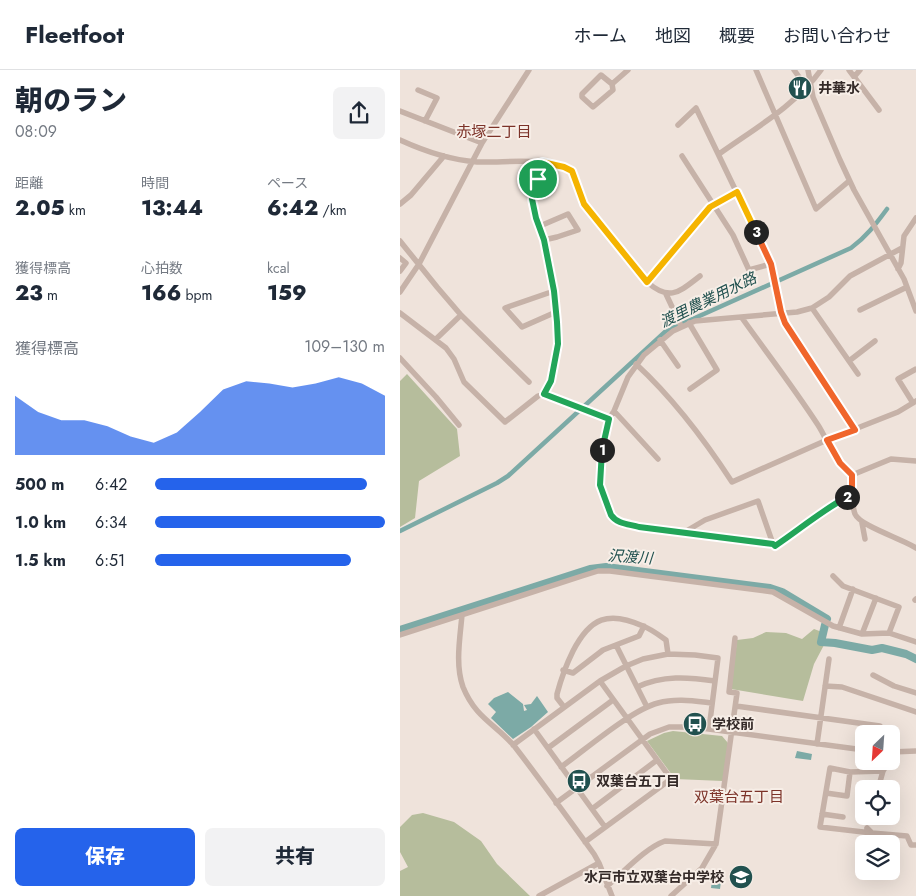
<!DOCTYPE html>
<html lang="ja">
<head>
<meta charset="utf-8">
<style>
  body { margin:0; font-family:Jost,"Noto Sans JP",sans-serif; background:#f2f2f3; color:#1f2937; height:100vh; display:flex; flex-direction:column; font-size:19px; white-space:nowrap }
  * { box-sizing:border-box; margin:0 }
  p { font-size:16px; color:#747a83 }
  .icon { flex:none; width:28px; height:28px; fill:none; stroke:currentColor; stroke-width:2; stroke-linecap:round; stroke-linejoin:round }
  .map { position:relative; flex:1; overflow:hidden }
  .sheet { display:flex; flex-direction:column; background:#fff; width:400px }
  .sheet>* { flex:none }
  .needle { width:32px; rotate:205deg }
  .fabs { position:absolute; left:455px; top:655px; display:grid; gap:10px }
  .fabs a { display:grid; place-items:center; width:45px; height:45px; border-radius:8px; background:#fff; box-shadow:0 5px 20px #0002; font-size:25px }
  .pin { position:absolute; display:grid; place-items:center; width:42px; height:42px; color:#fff; margin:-21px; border:2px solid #fff; border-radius:50%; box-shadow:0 1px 5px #0007 }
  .km { position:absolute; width:25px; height:25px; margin:-12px; border-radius:50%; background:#222; color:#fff; font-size:14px; line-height:25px; text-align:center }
  .round { display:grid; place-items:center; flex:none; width:52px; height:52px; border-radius:8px; background:#f2f2f3 }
  .overview { display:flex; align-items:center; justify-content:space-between; height:85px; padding:0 15px }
  h1 { font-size:28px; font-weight:800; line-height:38px }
  .figures { display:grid; grid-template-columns:repeat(3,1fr); gap:8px; height:85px; padding:5px 15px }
  .figures div { display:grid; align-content:center }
  .figures b { font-size:21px; font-weight:800 }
  .figures small { font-size:14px; font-weight:400 }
  .figures p { font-size:14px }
  .chart { height:140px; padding:10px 15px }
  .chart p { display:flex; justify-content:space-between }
  .chart svg { width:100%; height:90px; margin-top:5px; fill:#2563eb; opacity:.7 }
  .primary-button { display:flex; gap:10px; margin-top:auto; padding:10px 15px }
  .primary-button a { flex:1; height:58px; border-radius:8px; background:#2563eb; color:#fff; font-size:20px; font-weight:800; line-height:58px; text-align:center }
  .primary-button a+a { background:#f2f2f3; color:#1f2937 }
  ul { padding:0 15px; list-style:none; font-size:16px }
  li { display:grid; grid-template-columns:80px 60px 1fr; align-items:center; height:38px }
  li i { height:12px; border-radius:6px; background:#2563eb }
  header { display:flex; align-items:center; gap:30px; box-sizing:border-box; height:70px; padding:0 25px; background:#fff; border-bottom:1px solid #e0e1e3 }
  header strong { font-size:24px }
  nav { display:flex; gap:28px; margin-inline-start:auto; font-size:18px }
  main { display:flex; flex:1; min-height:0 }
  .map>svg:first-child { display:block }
</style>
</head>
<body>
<header>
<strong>Fleetfoot</strong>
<nav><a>ホーム</a><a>地図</a><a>概要</a><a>お問い合わせ</a></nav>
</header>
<main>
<section class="sheet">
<div class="overview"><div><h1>朝のラン</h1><p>08:09</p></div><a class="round"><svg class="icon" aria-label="share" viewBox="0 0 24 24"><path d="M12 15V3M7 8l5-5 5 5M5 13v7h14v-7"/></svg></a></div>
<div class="figures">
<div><p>距離</p><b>2.05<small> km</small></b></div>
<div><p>時間</p><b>13:44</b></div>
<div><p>ペース</p><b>6:42<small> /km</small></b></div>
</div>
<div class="figures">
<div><p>獲得標高</p><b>23<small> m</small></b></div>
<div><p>心拍数</p><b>166<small> bpm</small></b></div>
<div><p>kcal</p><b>159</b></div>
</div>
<div class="chart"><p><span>獲得標高</span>109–130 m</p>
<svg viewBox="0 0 160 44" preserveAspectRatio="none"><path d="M0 44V15L10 23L20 27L30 27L40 30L50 35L60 38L70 33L80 23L90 12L100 8L110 9L120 11L130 9L140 6L150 9L160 15V44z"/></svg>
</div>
<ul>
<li><b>500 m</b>6:42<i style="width:92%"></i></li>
<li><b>1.0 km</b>6:34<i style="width:100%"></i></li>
<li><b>1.5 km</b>6:51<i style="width:85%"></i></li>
</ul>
<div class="primary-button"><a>保存</a><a>共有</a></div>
</section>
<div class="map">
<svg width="516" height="826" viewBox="0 0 516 826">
  <rect width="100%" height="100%" fill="#efe3db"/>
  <!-- green -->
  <path fill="#b6bd9c" d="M7,304L57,359L60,386L19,411L15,448L0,457V311Z
    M414,559L422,562L418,573L424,575L414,594L403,631L331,619L337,570L353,568L366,562L386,563L402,569Z
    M273,661L322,666L328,673L323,711L275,709L247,671L264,663Z
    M23,743L54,752L81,771L97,794L130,826H0V801L8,797L0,782V757L12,745Z"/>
  <!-- water -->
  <path fill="#7caaa6" d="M108,622L123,634L124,641L127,640L124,635L131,634L137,626L148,642L131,657L113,669L91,648L96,642L88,634L94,628Z
    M397,681L412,684L411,690L395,688Z
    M313,803L322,804L320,819L311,818Z"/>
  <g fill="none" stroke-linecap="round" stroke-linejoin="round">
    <!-- canal -->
    <path stroke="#7caaa6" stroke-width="4.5" d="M0,461L97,413L108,406L266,261L451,178C466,167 476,154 487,139"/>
    <!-- river -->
    <path stroke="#7caaa6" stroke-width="8" d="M425,555L421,572L435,573L472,580L482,578L506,584L516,589
      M0,560L190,499L206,497L370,518L382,522L427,549L426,551"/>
    <!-- minor -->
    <path stroke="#c6b2a8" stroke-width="5.5" d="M356,0L416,139L449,111
      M394,0L407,18
      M408,0L413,27L440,90L454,120L504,209L516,241
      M449,0L479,40
      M454,7L460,0
      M212,14L201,5L182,24V27L193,37L213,20L212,14L228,0
      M18,20L37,28L25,51
      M0,41L82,73
      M278,55L296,38L371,194L381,242L385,253L455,360
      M0,70C24,81 51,90 77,92C109,93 142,86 172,101L184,134L247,212C270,232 279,222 300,206
      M319,84C354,59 396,35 421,0
      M282,86L333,165L349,200L371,194
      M142,92L132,129L137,148L142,163L154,221L158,274L151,311L144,324
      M0,134L11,125L44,86
      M140,156L168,144L178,160L157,167L144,170
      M0,171L37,217L61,245L129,312
      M0,188L6,193L0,201
      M498,199L501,193L504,166L516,148
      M247,212L310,137L337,122
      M154,221L105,238L122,257L156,242
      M0,222L19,194L82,73L129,0
      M266,224L281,256
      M412,238L458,304
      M460,240L507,217
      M0,243L46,278L54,289L64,312L105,352L138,326L144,324L209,349
      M342,248C367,283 394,318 418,355C428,370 435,396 452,405
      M289,253L317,300L290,319
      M36,269L61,245
      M260,270L278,296
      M0,288L36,327L59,355
      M449,291L475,271
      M236,294C274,329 304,369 332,412L427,370L498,342L516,331
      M513,333L498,309L516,299
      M214,341L258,389
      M452,405C452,417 451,433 455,444C460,456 503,469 516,478
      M452,405L491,389L516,391
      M452,424L429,437L375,476L373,474L239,457L220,452L214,449L206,433L200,408L202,374L209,349L214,341L228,307L244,285L273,261L295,251L397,242L412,238L429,227L450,206L502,178
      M462,453L465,469
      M283,463L305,450L358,431L373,474
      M433,506L443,516L499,537L489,563
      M515,530L516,529
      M62,545C60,568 55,595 63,617C76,649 96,654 115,677C142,712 168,748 194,784L199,793L212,826
      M439,558L453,519
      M462,564L476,528
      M0,565L182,506L198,501H210L373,522L433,556L462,564L489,563L516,572
      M216,575L247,637
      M163,600L173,603L203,580L239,566L244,556
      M473,605L494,616L516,623
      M425,616L442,617L516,642
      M237,617C263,605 288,607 315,611
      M336,636L480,656L479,664
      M164,637L157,628V624C161,609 166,595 173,581C190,548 208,540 243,556C251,559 259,565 266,570L268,584
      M134,659L205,757
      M417,674L429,589
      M113,675L200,611L226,596L243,589L268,584L295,585L318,588L309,659
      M148,678L213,630
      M491,682L516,681
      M161,697C185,680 231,640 258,633C276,628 294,631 312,633
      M478,719L483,701
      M426,723L447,726L450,702
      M156,733L250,664L269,657H294L464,680
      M192,739L257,690
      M422,744L443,747
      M467,758L472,763L507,766L511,775H516
      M472,763L420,757L430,698L450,702L483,701L489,691
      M185,772L271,709L200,611
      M207,816C224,802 245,778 265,771L316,774
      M139,826L199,793
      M271,826L302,798L316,774L337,623L329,622L335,568"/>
  </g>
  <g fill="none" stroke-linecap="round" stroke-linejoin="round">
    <!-- split-1 casing -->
    <g stroke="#fff" stroke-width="10">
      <path id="split-1" d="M138,109L132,129L136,148L144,170L154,221L157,252L158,274L151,311L144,324L209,349L202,380"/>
    </g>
    <!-- split-2 casing -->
    <g stroke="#fff" stroke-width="10">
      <path id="split-2" d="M202,380L200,415L211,445C217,454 229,454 239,457L373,474L375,476C399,460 421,441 447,427"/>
    </g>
    <!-- split-3 casing -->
    <g stroke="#fff" stroke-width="10">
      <path id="split-3" d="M356,162L371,194L381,242L385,253L455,360L427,370L440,393L452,405V424L447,427"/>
    </g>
    <!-- split-4 casing -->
    <g stroke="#fff" stroke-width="10">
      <path id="split-4" d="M138,109L142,92L164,97L172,101L184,134L247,212L310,137L337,122L356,162"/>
    </g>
    <!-- split-1 -->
    <use href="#split-1" stroke="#22a559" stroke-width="6"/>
    <!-- split-2 -->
    <use href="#split-2" stroke="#22a559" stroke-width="6"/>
    <!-- split-3 -->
    <use href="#split-3" stroke="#f0652b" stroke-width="6"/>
    <!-- split-4 -->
    <use href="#split-4" stroke="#f5b400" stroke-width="6"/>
  </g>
  <!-- icons -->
  <defs>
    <g id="restaurant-disc" transform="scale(1.25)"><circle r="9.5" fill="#21514f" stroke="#f7eee7"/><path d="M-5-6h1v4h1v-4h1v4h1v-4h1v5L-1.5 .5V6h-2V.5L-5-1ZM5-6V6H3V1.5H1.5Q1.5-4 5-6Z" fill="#fff"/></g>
    <g id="bus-disc" transform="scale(1.25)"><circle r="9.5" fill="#21514f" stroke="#f7eee7"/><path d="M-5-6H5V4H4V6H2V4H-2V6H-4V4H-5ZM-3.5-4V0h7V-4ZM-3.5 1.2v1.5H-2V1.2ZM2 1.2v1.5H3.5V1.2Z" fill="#fff"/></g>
    <g id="school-disc" transform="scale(1.25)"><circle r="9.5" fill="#21514f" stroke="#f7eee7"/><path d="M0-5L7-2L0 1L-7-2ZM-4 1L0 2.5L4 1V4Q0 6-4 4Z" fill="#fff"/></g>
  </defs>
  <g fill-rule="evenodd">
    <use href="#restaurant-disc" x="400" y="18"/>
    <use href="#bus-disc" x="295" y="654"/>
    <use href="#bus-disc" x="179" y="711"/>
    <use href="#school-disc" x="341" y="807"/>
  </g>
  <g text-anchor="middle" stroke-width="4" stroke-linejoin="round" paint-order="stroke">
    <!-- poi labels -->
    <g font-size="14" font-weight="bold" fill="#342a28" stroke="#f7eee7" text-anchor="start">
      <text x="418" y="23">井華水</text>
      <text x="312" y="659">学校前</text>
      <text x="196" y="716">双葉台五丁目</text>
      <text x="324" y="812" text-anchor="end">水戸市立双葉台中学校</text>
    </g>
    <!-- neighbourhood labels -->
    <g font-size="15" fill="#7c3228" stroke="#f7eee7">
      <text x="94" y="67">赤塚二丁目</text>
      <text x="339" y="732">双葉台五丁目</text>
    </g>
    <!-- water labels -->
    <g font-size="15" font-style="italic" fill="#21514f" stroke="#f7eee7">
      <text transform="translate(308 230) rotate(-26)" y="5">渡里農業用水路</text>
      <text transform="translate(230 487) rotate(4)" y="5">沢渡川</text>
    </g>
  </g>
</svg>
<div class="fabs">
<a><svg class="needle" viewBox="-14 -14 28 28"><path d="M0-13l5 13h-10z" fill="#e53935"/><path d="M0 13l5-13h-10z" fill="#747a83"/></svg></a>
<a><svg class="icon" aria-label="locate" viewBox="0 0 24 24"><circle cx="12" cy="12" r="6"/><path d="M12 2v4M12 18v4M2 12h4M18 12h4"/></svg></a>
<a><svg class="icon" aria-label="layers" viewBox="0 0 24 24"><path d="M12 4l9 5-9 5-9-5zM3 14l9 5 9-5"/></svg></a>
</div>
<div class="pin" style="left:138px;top:109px;background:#1e9e55"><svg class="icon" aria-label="arrive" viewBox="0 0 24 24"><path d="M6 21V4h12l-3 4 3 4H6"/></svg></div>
<b class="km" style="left:202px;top:380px">1</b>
<b class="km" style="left:447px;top:427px">2</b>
<b class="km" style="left:356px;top:162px">3</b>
</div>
</main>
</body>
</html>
